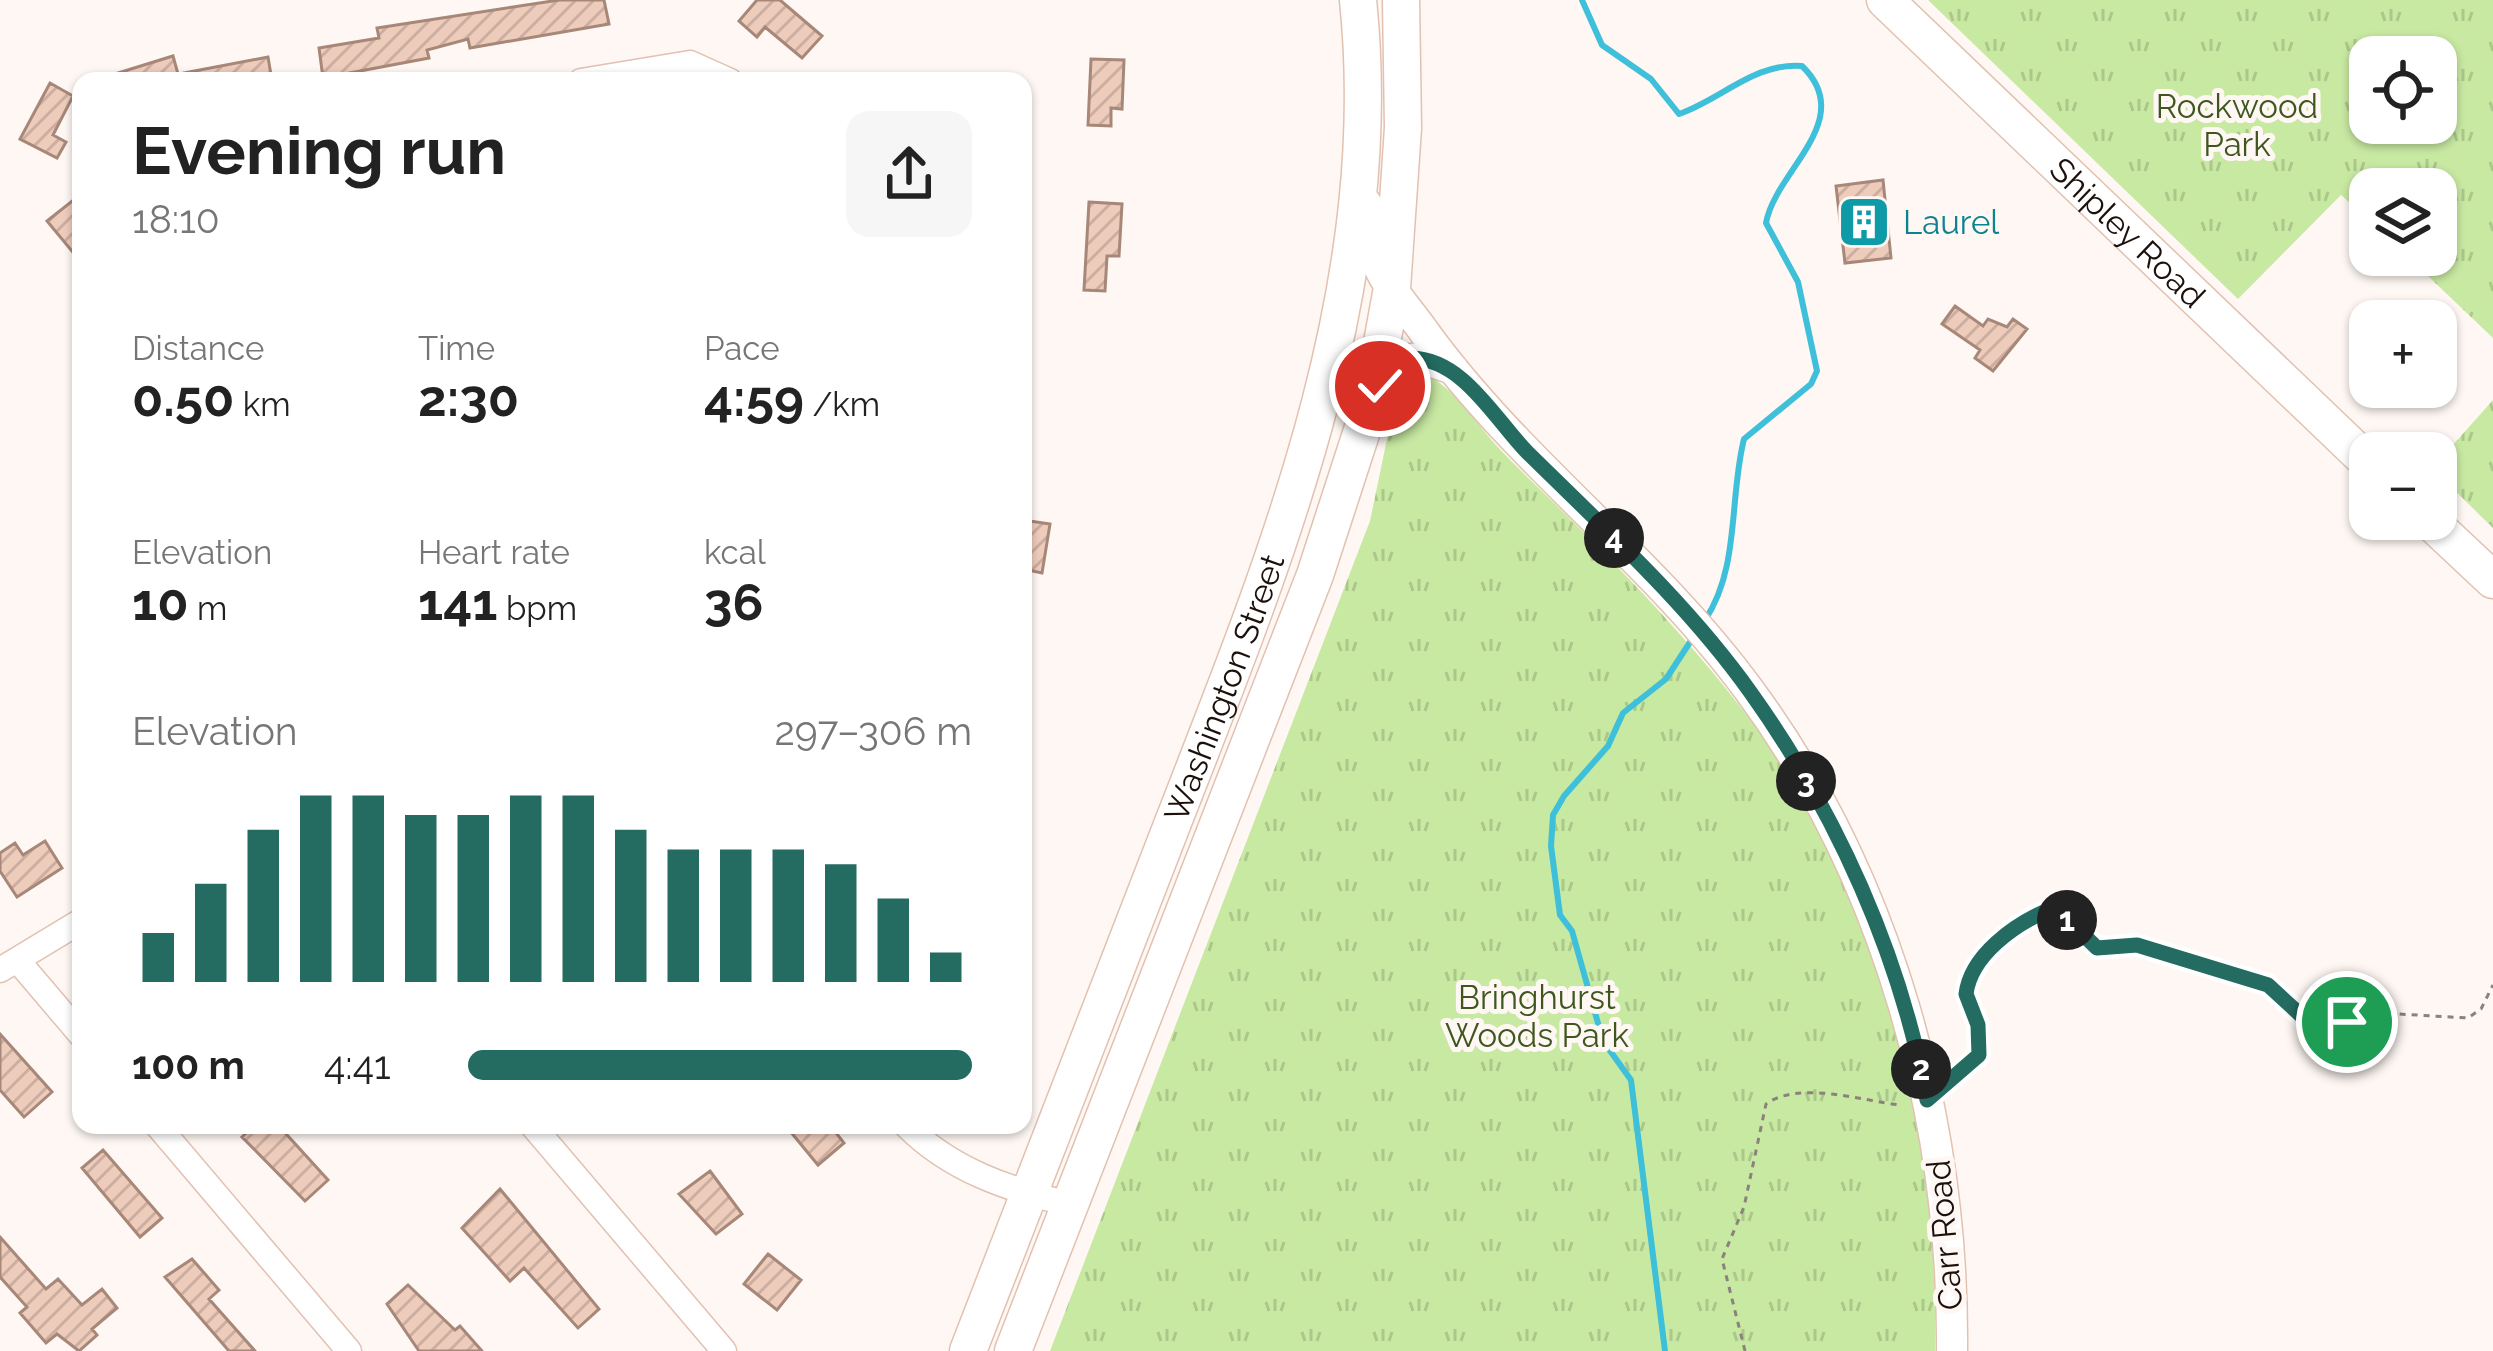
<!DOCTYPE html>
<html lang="en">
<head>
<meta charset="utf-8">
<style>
  body { margin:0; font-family:Raleway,sans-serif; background:#f6f6f6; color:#222; height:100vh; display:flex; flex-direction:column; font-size:45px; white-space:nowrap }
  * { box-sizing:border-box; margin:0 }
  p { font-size:39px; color:#767676 }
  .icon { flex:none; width:66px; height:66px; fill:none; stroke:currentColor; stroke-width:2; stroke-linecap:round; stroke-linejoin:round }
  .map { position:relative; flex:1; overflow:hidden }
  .details { position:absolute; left:72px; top:72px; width:960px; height:1062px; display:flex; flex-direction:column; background:#fff; border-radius:24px; box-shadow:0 3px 9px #0004 }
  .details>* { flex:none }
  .controls { position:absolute; left:2349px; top:36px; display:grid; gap:24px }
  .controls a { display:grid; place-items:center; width:108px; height:108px; border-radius:24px; background:#fff; box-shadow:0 3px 9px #0004; font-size:60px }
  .pin { position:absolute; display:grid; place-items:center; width:102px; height:102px; color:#fff; margin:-51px; border:6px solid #fff; border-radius:50%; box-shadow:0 3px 12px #0007 }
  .km { position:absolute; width:60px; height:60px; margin:-30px; border-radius:50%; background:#222; color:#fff; font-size:33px; line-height:60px; text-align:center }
  .round { display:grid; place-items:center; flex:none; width:126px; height:126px; border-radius:24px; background:#f6f6f6 }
  .summary { display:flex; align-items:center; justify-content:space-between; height:204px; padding:0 60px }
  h1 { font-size:66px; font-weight:700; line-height:90px }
  .stats { display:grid; grid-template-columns:repeat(3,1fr); gap:18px; height:204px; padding:12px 60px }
  .stats div { display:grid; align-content:center }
  .stats b { font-size:51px; font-weight:700 }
  .stats small { font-size:33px; font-weight:400 }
  .stats p { font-size:33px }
  .chart { height:336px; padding:24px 60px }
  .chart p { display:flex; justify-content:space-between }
  .chart svg { width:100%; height:216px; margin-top:12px; stroke:#246b61; stroke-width:6 }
  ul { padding:0 60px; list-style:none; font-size:39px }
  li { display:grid; grid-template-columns:192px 144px 1fr; align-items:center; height:90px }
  li i { height:30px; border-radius:15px; background:#246b61 }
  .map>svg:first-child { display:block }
</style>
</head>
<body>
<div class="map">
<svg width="2493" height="1351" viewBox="0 0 2493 1351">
  <defs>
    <pattern id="park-tufts" width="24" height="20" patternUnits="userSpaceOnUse" patternTransform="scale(3)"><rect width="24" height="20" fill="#c8e9a2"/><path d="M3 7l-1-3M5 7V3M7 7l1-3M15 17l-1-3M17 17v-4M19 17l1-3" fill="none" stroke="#abc78a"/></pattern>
    <pattern id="building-hatch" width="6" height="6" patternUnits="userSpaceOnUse" patternTransform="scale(3)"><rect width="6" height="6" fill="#eeccbc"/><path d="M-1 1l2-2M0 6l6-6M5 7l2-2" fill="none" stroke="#ccaea0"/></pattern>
  </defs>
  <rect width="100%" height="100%" fill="#fef7f3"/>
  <!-- park -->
  <path fill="url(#park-tufts)" fill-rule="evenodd" d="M1928,0H2493V338L2406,255H2436V189H2370V221L2341,195L2238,299ZM2370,57H2436V123H2370Z
    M1418,370C1453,386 1470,415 1495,444C1513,464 1534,483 1553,502C1631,579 1713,664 1775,754C1893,924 1938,1148 1935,1351H1050L1370,521L1398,386L1405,374Z
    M2493,400V528L2436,472V464Z"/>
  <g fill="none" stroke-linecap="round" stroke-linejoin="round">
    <!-- stream -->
    <path stroke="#3ebfda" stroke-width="6" d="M1582,0L1602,45L1651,79L1679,114C1722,99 1755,62 1802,66C1858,120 1775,171 1766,223L1798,282L1817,371L1811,384L1744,439C1729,498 1740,568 1705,620
      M1665,1351L1631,1080L1603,1041L1572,931L1560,915L1551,846L1553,815L1564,796L1608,746L1623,713L1666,679L1694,636"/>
  </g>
  <!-- building -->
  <path fill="url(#building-hatch)" stroke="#a78778" stroke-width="3" d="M559,0H604L609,24L470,48L468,39L427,50L429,58L323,78L319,48L379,38L377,28Z
    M757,0H780L822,36L802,58L765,27L757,37L739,21Z
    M173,56L180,81H106L105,77Z
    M268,57L272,81H185L184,73Z
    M1091,59L1124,60L1122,109L1111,108V126L1088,125Z
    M50,83L73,96L53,135L66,142L57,158L20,139Z
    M1883,180L1891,258L1845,263L1836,186Z
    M81,194V262L47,221Z
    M1089,202L1122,204L1119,256H1107L1105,291L1084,290Z
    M1955,306L1983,326L1988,319L2007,327L2013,319L2027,329L1993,371L1975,358L1980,350L1942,324Z
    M1023,520L1050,524L1042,573L1023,569Z
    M45,841L62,868L17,897L0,871V853L15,843L23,855Z
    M0,1034L52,1092L24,1117L0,1090Z
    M255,1125H278L328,1180L305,1201L242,1137Z
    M785,1125H830L844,1143L818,1165Z
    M103,1150L162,1218L140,1237L82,1168Z
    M710,1171L742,1214L716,1234L679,1194Z
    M500,1189L599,1309L578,1328L524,1268L510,1281L462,1228Z
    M0,1237L46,1289L58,1279L82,1305L102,1289L117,1308L92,1329L97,1335L79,1351L57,1334L46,1343L20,1313L27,1307L0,1277Z
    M768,1254L801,1280L777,1310L744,1284Z
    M192,1259L219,1290L209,1299L255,1351H229L165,1277Z
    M408,1285L455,1330L460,1326L482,1351H419L387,1304Z"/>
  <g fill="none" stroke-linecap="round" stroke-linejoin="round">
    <!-- minor casing -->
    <g stroke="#e2c1b0" stroke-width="27">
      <path id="minor" d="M581,81L690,63L730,81
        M18,961L81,1035
        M0,970L81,921
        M157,1125L349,1351
        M532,1125L724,1351
        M906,1125C950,1170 1010,1190 1070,1204"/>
    </g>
    <!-- tertiary casing -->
    <g stroke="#e2c1b0" stroke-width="33">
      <path id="tertiary" d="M1366,203C1367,225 1370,245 1378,265C1389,290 1410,311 1425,333C1520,464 1654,560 1749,690C1888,878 1954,1120 1952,1351
        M1373,398L1403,360L1421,358L1453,369"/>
    </g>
    <!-- secondary casing -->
    <g stroke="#e2c1b0" stroke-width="39">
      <g id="secondary">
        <path id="s1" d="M1885,0L2370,464"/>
        <path d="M2428,519L2493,580"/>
        <path id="s2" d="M968,1351C1036,1176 1104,1001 1172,825C1275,561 1388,290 1358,0"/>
        <path d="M1013,1351L1315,575L1371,403L1392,288L1403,128L1401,0"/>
      </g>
    </g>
    <!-- path -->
    <path stroke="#8b817d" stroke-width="3" stroke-dasharray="6 6" stroke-linecap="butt" d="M1952,1083C1999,1043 1972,1039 1966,993C1961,958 2022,922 2048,909L2063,915L2097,948L2137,945L2268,985L2306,1020L2324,1024L2398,1014L2468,1018L2481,1009L2493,985
      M1745,1351L1722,1259L1744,1207L1766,1104C1800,1080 1862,1101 1901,1105"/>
    <!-- minor -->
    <use href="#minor" stroke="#fff" stroke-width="24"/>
    <!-- tertiary -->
    <use href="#tertiary" stroke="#fff" stroke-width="30"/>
    <!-- secondary -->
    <use href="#secondary" stroke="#fff" stroke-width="36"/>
  </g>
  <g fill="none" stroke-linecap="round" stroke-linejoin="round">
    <!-- route casing -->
    <g stroke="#fff" stroke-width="24">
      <path id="route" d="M1380,386L1411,358C1463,359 1494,418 1527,452C1604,528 1688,604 1751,693C1836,812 1901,956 1927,1100L1979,1055L1978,1025L1966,994C1971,955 2014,925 2048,910L2063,915L2097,948L2137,945L2268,985L2306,1020L2347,1022"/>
    </g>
    <!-- route -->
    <use href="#route" stroke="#246b61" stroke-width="15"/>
  </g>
  <!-- icons -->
  <defs>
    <g id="building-square" transform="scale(2.7)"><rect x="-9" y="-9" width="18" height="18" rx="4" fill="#0f9aa8" stroke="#fef7f3"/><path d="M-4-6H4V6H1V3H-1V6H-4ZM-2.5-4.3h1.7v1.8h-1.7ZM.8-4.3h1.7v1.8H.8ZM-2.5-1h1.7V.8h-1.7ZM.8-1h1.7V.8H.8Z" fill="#fff"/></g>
  </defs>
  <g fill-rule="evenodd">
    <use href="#building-square" x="1864" y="222"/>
  </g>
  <g text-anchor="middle" stroke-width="10" stroke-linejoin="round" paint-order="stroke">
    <!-- park labels -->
    <g font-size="33" fill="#3f571e" stroke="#fef7f3">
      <text x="2237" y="118">Rockwood<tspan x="2237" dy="38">Park</tspan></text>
      <text x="1537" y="1009">Bringhurst<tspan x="1537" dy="38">Woods Park</tspan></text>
    </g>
    <!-- culture labels -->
    <g font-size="33" fill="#0d838f" stroke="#fef7f3" text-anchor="start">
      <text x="1903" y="234">Laurel</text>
    </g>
    <!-- street labels -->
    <g font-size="33" fill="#1c100b" stroke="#fef7f3">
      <text dy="12" stroke="none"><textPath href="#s1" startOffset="336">Shipley Road</textPath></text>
      <text dy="12" stroke="none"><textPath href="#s2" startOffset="711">Washington Street</textPath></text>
      <text transform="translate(1944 1235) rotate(-95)" y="12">Carr Road</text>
    </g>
  </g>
</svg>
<div class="controls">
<a><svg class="icon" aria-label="locate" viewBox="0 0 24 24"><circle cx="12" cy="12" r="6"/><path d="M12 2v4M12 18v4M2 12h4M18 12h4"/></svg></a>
<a><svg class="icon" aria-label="layers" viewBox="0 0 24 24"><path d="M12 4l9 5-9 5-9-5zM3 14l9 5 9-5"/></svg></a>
<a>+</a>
<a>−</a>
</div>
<div class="pin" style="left:2347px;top:1022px;background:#1e9e55"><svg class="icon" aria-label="arrive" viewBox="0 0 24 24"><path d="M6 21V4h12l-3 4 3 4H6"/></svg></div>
<div class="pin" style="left:1380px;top:386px;background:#d93025"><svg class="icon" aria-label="check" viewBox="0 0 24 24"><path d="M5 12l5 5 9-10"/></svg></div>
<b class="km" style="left:2067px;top:920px">1</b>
<b class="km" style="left:1921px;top:1069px">2</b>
<b class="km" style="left:1806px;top:781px">3</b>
<b class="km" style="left:1614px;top:538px">4</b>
<section class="details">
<div class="summary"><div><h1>Evening run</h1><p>18:10</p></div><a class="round"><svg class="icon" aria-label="share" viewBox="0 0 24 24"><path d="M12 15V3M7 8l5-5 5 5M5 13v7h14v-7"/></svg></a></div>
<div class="stats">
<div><p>Distance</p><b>0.50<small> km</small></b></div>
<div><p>Time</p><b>2:30</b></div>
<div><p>Pace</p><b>4:59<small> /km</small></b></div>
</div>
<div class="stats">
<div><p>Elevation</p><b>10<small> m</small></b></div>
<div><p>Heart rate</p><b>141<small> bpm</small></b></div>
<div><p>kcal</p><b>36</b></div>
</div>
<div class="chart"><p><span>Elevation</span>297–306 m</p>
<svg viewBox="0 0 160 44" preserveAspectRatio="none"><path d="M5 44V34M15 44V24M25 44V13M35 44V6M45 44V6M55 44V10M65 44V10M75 44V6M85 44V6M95 44V13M105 44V17M115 44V17M125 44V17M135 44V20M145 44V27M155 44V38"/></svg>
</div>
<ul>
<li><b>100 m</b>4:41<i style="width:100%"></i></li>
</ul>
</section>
</div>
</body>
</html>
